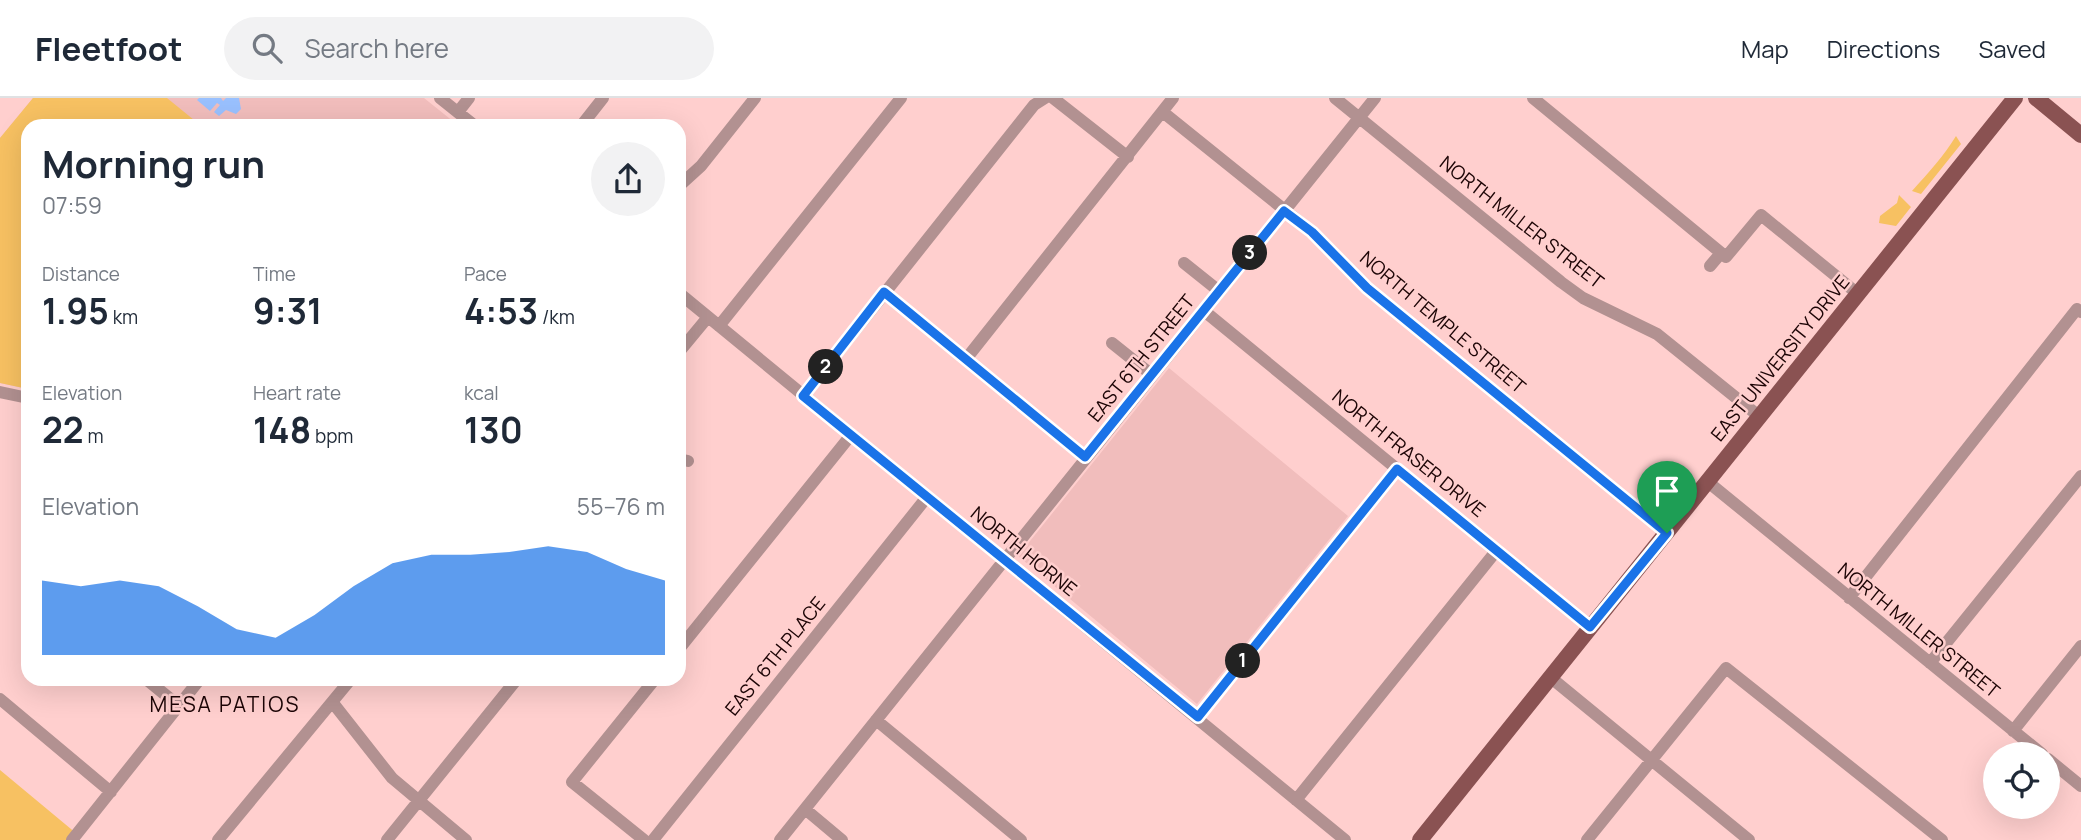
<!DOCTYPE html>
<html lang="en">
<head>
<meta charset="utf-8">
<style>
  body { margin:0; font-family:Manrope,sans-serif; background:#f2f2f3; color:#1f2937; height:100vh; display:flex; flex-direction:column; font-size:26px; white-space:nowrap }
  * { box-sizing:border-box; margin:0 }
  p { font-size:23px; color:#747a83 }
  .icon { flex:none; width:38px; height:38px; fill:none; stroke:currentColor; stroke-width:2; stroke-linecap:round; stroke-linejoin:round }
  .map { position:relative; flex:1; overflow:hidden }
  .details { position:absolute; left:21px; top:21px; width:665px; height:567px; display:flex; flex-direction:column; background:#fff; border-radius:21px; box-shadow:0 7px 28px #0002 }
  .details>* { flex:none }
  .controls { position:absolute; left:1983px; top:644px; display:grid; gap:14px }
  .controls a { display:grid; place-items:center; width:77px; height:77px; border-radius:50%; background:#fff; box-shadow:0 7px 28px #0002; font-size:35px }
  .pin { position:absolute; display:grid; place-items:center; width:60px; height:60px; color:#fff; margin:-72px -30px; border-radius:50% 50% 50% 0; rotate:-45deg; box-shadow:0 0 7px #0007 }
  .pin .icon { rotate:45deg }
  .km { position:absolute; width:35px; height:35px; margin:-18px; border-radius:50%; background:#222; color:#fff; font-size:19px; line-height:35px; text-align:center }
  .round { display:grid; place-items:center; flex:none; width:74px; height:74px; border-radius:37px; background:#f2f2f3 }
  .summary { display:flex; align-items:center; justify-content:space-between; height:119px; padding:0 21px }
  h1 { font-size:38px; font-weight:700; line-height:52px }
  .stats { display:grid; grid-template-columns:repeat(3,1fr); gap:10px; height:119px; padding:7px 21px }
  .stats div { display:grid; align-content:center }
  .stats b { font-size:35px; font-weight:700 }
  .stats small { font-size:19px; font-weight:400 }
  .stats p { font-size:19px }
  .chart { height:196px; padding:14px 21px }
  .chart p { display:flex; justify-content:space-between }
  .chart svg { width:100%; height:126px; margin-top:7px; fill:#1a73e8; opacity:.7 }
  header { display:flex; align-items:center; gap:42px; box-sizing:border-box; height:98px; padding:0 35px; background:#fff; border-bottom:2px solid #e0e1e3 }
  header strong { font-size:33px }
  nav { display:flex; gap:38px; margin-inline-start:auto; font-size:24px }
  .search { width:490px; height:63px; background:#f2f2f3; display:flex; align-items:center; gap:18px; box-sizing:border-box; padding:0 24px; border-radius:38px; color:#747a83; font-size:26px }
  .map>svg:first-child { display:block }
</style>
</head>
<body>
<header>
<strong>Fleetfoot</strong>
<div class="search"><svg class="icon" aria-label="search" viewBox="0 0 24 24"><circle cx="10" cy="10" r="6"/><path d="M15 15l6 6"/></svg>Search here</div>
<nav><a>Map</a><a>Directions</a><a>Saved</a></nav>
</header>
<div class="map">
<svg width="2081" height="742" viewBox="0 0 2081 742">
  <rect width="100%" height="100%" fill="#ffcfce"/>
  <!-- built -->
  <path fill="#f1bdbc" d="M33,0H424L459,28H28V291L0,285V40Z
    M1169,270L1348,418L1197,606L1018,458Z"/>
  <!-- green -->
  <path fill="#f7c162" d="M33,0H167L194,22L189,28H28V291L0,285V40Z
    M1956,38L1961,46L1921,96L1912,93C1928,75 1944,58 1956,38Z
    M1899,97L1911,109L1896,128L1879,125L1880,118L1897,105Z
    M0,672L77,736L72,742H0Z"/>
  <!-- water -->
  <path fill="#99c0fe" d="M199,0H221L223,3L226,0H239L241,11L236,16L226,12L219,18L214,14L220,7L217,5L210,13L197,2Z"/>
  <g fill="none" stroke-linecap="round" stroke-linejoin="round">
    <!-- minor -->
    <path stroke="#b29191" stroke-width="12" d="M440,0L475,28
      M1053,0L1128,59
      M1335,0L1561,184L1583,200L1657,236L1760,319
      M1533,0L1726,159L1761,117L1858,196
      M458,14L469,0
      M1164,15L1312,134L1367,190L1667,435
      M581,28L603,0
      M679,88L701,68L755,0
      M1184,165L1219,193
      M1710,168L1721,155
      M884,194L1085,359
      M679,195L1345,742
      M1203,212L1590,529
      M719,228L901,0
      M1112,245L1152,277
      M679,254L708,219
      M966,261L1173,0
      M0,294L28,300
      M803,298L1034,7L1045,0
      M679,361L688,363
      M1708,384L2042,656
      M1849,500L2077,211L2081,214
      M679,551L851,337
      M1930,565L2081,378
      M1550,579L1749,742
      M146,581L179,608
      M0,601L111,694
      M333,605L392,680L466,742
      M1198,619L1397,371
      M876,622L1021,742
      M2013,633L2081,548
      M2048,661L2081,688
      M1296,702L1497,452
      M805,711L842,742
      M72,742L200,581
      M218,742L351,581
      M387,742L517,581
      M644,742L572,684L655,581
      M653,742L927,399
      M780,742L1375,0
      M1587,742L1726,570L1942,742"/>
    <!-- major -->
    <path stroke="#8a5252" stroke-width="16" d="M2036,0L2081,37
      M1420,742L2015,0"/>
  </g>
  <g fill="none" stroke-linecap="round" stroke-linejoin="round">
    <!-- route casing -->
    <g stroke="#fff" stroke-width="14">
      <path id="route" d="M1284,113L1312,134L1367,190L1667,435L1590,529L1397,371L1198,619L803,298L884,194L1085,359Z"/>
    </g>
    <!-- route -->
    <use href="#route" stroke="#1a73e8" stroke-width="9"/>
  </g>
  <g text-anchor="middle" stroke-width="5" stroke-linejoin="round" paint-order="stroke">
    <!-- street labels -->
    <g font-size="19" fill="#1c0405" stroke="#ffcfce">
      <text transform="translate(1522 124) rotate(38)" y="7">NORTH MILLER STREET</text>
      <text transform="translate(1443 224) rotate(40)" y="7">NORTH TEMPLE STREET</text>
      <text transform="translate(1141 260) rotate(-51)" y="7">EAST 6TH STREET</text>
      <text transform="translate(1780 260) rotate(-51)" y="7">EAST UNIVERSITY DRIVE</text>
      <text transform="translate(1409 355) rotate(39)" y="7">NORTH FRASER DRIVE</text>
      <text transform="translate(1024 453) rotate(39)" y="7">NORTH HORNE</text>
      <text transform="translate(1919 532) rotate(39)" y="7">NORTH MILLER STREET</text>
      <text transform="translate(775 558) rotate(-51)" y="7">EAST 6TH PLACE</text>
    </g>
    <!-- neighbourhood labels -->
    <g font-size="21" letter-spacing="2" fill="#1c0405" stroke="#ffcfce">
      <text x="225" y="614">MESA PATIOS</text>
    </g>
  </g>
</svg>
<div class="controls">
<a><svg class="icon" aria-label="locate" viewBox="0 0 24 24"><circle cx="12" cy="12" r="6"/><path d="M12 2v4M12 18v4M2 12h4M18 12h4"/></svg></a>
</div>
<div class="pin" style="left:1667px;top:435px;background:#1e9e55"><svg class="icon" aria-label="arrive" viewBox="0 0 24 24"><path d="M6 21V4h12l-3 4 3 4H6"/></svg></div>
<b class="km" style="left:1243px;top:563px">1</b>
<b class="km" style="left:826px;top:269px">2</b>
<b class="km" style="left:1250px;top:155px">3</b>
<section class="details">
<div class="summary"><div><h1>Morning run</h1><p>07:59</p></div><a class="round"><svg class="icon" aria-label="share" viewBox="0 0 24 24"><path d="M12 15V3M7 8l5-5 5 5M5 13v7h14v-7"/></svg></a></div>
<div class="stats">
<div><p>Distance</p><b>1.95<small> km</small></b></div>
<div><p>Time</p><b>9:31</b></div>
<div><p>Pace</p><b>4:53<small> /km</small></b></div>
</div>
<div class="stats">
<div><p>Elevation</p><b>22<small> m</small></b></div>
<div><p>Heart rate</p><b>148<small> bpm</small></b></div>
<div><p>kcal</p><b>130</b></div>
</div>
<div class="chart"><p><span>Elevation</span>55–76 m</p>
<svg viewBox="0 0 160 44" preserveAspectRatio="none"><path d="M0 44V18L10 20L20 18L30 20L40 27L50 35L60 38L70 30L80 20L90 12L100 9L110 9L120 8L130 6L140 8L150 14L160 18V44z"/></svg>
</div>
</section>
</div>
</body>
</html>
